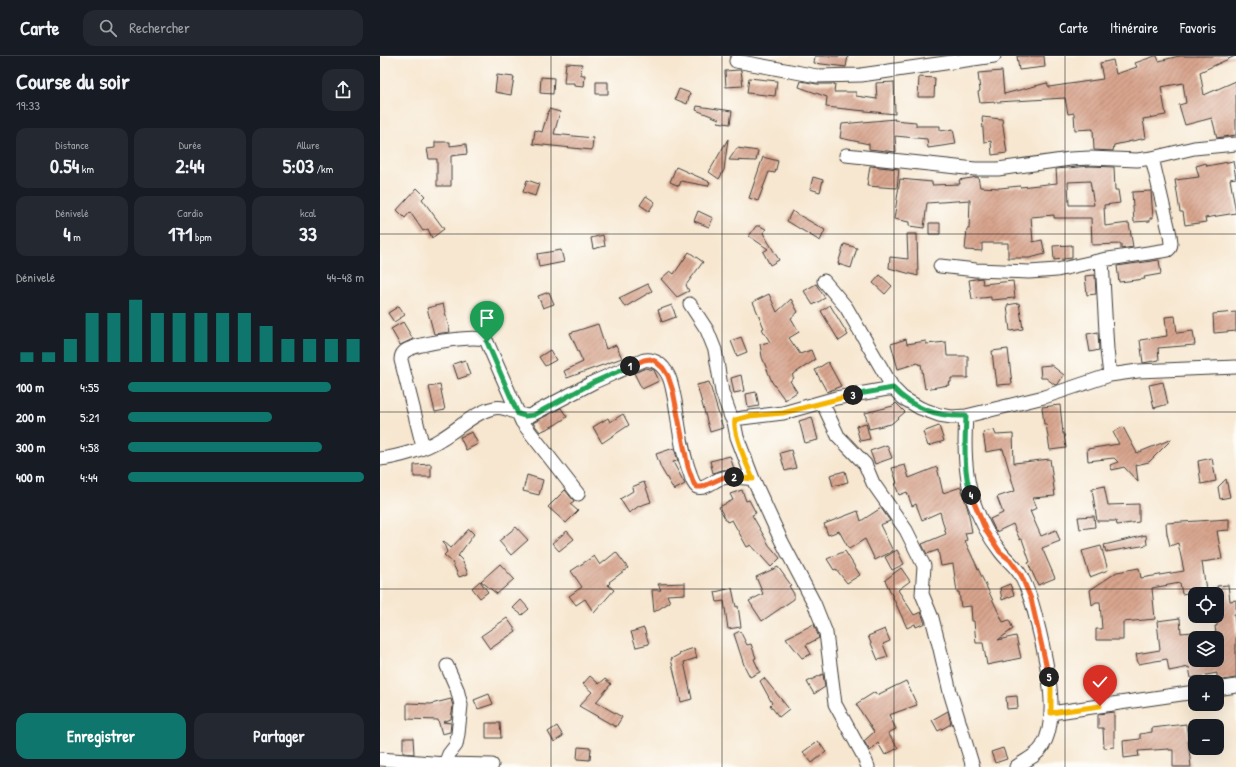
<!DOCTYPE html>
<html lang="fr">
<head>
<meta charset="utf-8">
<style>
  body { margin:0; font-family:"Patrick Hand",sans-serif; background:#242831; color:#f1f3f6; height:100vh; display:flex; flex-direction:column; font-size:15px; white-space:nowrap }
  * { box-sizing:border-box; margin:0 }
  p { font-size:13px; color:#9ea1a6 }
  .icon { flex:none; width:22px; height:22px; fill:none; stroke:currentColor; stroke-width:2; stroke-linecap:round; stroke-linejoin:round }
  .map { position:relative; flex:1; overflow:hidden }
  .drawer { display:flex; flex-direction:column; background:#171b24; width:380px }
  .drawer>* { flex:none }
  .buttons { position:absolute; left:808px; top:531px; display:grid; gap:8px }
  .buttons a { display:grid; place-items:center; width:36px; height:36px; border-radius:8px; background:#171b24; box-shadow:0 4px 16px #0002; font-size:20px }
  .pin { position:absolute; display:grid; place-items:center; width:34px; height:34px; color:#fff; margin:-41px -17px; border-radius:50% 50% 50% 0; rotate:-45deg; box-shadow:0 0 4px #0007 }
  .pin .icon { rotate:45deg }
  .km { position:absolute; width:20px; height:20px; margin:-10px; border-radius:50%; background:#222; color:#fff; font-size:11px; line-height:20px; text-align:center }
  .round { display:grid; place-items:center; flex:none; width:42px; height:42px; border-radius:12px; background:#242831 }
  .headline { display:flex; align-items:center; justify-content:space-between; height:68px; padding:0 16px }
  h1 { font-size:22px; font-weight:800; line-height:30px }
  .stats { display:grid; grid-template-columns:repeat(3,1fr); gap:6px; height:68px; padding:4px 16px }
  .stats div { display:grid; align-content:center; border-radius:10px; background:#242831; text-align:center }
  .stats b { font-size:20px; font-weight:800 }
  .stats small { font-size:11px; font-weight:400 }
  .stats p { font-size:11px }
  .chart { height:112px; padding:8px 16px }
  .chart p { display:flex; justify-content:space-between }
  .chart svg { width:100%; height:72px; margin-top:4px; stroke:#0f766e; stroke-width:6 }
  .primary-button { display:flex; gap:8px; margin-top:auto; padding:8px 16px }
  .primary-button a { flex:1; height:46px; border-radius:12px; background:#0f766e; color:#fff; font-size:16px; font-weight:800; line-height:46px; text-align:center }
  .primary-button a+a { background:#242831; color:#f1f3f6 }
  ul { padding:0 16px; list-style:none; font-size:13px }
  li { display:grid; grid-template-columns:64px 48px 1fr; align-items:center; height:30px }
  li i { height:10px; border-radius:5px; background:#0f766e }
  header { display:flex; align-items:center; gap:24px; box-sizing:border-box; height:56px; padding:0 20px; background:#171b24; border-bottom:1px solid #363941 }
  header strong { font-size:19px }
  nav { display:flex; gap:22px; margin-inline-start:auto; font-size:14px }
  .search { width:280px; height:36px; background:#242831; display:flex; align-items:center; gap:10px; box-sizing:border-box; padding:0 14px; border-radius:12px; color:#9ea1a6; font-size:15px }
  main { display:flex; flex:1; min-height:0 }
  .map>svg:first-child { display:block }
</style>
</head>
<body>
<header>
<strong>Carte</strong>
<div class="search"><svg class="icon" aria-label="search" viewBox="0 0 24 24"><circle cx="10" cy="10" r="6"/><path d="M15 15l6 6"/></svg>Rechercher</div>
<nav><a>Carte</a><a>Itinéraire</a><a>Favoris</a></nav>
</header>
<main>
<section class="drawer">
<div class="headline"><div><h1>Course du soir</h1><p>19:33</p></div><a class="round"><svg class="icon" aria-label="share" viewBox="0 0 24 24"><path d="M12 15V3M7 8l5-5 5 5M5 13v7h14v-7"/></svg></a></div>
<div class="stats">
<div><p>Distance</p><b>0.54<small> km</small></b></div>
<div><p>Durée</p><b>2:44</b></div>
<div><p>Allure</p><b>5:03<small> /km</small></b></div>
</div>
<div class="stats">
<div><p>Dénivelé</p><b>4<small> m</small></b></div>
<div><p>Cardio</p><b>171<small> bpm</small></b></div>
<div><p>kcal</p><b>33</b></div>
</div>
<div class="chart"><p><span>Dénivelé</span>44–48 m</p>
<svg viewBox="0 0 160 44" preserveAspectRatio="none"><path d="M5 44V38M15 44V38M25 44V30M35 44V14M45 44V14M55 44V6M65 44V14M75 44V14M85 44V14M95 44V14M105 44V14M115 44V22M125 44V30M135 44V30M145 44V30M155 44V30"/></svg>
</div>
<ul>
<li><b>100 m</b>4:55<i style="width:86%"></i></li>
<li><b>200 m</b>5:21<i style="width:61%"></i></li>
<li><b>300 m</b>4:58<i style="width:82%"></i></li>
<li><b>400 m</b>4:44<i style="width:100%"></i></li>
</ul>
<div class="primary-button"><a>Enregistrer</a><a>Partager</a></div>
</section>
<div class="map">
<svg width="856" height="711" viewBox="0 0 856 711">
  <defs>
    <pattern id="building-hatch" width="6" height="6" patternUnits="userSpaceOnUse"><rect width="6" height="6" fill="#d8a48d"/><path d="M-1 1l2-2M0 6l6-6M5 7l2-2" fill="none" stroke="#ae8572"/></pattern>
  </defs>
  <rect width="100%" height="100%" fill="#fdfcf7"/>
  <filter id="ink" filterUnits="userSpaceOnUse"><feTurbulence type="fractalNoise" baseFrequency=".025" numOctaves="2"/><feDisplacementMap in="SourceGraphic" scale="8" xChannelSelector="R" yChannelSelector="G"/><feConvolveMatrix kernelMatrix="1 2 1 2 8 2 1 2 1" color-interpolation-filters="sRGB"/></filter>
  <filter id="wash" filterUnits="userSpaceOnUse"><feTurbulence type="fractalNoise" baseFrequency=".012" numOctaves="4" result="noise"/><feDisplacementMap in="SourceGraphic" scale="16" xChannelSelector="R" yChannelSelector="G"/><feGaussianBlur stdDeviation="0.9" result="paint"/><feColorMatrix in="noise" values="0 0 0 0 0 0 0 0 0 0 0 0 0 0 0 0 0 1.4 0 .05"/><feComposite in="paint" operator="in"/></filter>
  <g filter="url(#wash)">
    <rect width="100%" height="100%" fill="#f7e7d0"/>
    <g id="blocks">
      <!-- building -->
      <path fill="url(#building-hatch)" fill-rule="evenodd" d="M435,0H468L466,11L434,7Z
        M637,0H664L665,11L639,14Z
        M775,0H777L779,5L799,0H855L820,16L824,39L856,25V79L837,82L832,62L805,69L799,49L806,47L803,27L781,31L786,59L763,63L766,82L734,89L733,95L714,94L713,73L695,74L694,57L688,58L685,42L600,47L598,36L600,35L598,17L622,15L624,38L667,27L669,31L723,23L720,7L733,4L736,18L757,11L755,7Z
        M186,7L202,8L201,19H205L204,31L194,30V27H184Z
        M359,14H361L363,30L346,31L345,15Z
        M117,19L134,21L131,39L115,36Z
        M161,21L174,22L173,38L160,37Z
        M539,21L555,22L554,41H538Z
        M369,22L397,25L395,40L367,37Z
        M421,25L437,28H455L454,36H476V40L497,43L496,27L514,26L515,58L446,51L447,41L419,31Z
        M216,26H228V38H216Z
        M299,33L310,37L307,48L295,43Z
        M317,50L352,55L350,68L338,66L339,63L316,54Z
        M169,53L180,56L174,78L213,82L212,94L153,88L155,74L162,76Z
        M602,61L622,63L627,97L612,99L611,85L604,86Z
        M515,63L514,64L536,66V70H560V75L573,73L576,88L548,92L547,83L515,80L516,96L489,93V88L460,82L462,68Z
        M348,83L344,114L339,123L329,116Z
        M55,86H70V90L86,88L87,98L71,100V130H57V103H49L47,93L55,92Z
        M357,92L378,95L376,105L349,104Z
        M383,101L398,105L395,117L389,116L378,145L369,142Z
        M853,105L856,122L850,123L856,157L825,162L826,166L805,169L803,156H800L795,124L819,121L816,110L826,107L827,110Z
        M490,110L519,113L517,132L487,130Z
        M710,110L734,111L735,134H738L740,147L724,149L725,170L749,167L753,191L741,193V188L712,189L711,162H674V159L651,161L653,186L662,184L665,198L650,202H628V187H602V195L585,194L587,173H589L590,144L547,147L544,172L529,170V166L514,163L520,123L552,126V129L580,128L579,124L598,121L600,131L620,132L640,130V131L677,127L676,113ZM710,125L714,149H689L688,126Z
        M296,111L330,126L328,130L301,125L299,130L290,126Z
        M433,121L443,124L440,136L430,133Z
        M147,124L159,128L155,140L143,136Z
        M37,132L45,140L42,143L64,173L52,182L48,173L43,175L30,156L25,162L17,154Z
        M771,135L773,162H770V165L754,166L752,136Z
        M266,140L275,146L269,155L260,149Z
        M318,155L333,162L329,171L314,165Z
        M412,155L445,174L440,185L407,165Z
        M549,167H560V178H549Z
        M376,170H380L386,173L383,177L399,204L390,209L383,196L388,193L369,180Z
        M527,178H537L538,220L509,212L510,201L528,203Z
        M223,179L225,190L213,193L211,182Z
        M464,188L477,192L471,212L458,208Z
        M692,189V202L674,204L673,190Z
        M181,194L184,206L159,211L157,198Z
        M309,196L323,206L306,229L309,235L297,241L281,223L290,215L294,218Z
        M779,204L781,218L764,221L765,223L739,226L737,210Z
        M500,219L512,230L505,238L493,227Z
        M715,219L716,238L707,239L705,220Z
        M602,222L603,228L633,225L635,242L611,244V241L592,243L589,224Z
        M268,228L272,235L245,251L239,242Z
        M436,228L445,242L433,249L424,235Z
        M169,236L174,248L163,252L158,240Z
        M389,238L397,256L411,243L418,256L411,262L419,276L409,282L420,298L431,294L435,304L412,319L414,322L410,325L417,336L405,344L392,326L382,301L380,288L390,286L382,273L384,272L373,246Z
        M639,247L643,273L630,275L627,249Z
        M63,248L70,276L54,278L47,252Z
        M292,249L296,261L282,266L278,254Z
        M450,249L468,279L459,285L441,255Z
        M19,250L25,259L14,266L8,257Z
        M856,256V275L834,277L833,258Z
        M795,260L797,277L813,275L815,289L778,292L779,304L763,307L760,284L787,280L785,261Z
        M23,266L33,283L20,289L11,273Z
        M218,268L226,293L236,289L242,302L187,322L184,315L203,306L190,277Z
        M718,276L719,294L710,296L707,278Z
        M361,281L367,296L357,300L351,285Z
        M526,283L527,288L546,285V288L566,286L567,300H588V322H571V326L568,327L569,329L545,333L541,308L539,309L538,307L518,313L511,288Z
        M628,293L632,328L617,329L615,313H614L612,295Z
        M170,294L176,304L165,310L159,301Z
        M85,304L90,319L78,323L73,308Z
        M448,306L461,330L447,336L435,314Z
        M671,309L684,319L678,328L675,329L666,322H661L660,310Z
        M266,312L274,314L279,325L262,333L254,317Z
        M361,319L364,335L354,337L351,322Z
        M329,326L343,372L330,376L317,329Z
        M783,326L788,348L774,352L769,329Z
        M60,329L65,354L55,356L49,331Z
        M376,336L379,350L368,352L366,338Z
        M516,347L525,356L511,368L489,373L485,357L513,350Z
        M680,349L683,378H684L686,392L670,394L666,368H664L662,351Z
        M181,352L187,361L175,369L160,376L153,367Z
        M243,358L249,369L222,387L213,371L228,362L230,366Z
        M432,361L438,384L425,387L419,365Z
        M486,367L490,383L480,385L476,370Z
        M559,370L564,385L548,390L543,376Z
        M743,371L757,397L792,383L769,406L756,409L758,426L744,411L732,414L730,409L738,406L734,402L708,405L707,393L739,388L733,376Z
        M614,374L616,379L633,378L634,407L670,403L675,440L653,442L657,452L650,455L661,480L676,474L680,485L662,492L675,522L658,529L648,507L650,506L642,483L640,484L633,468L616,476L610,463L623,457L617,441L635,435L623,393L606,396L603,376Z
        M92,376L98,388L86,394L80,381Z
        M507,389L512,402L495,408L490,395Z
        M294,392L298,405L293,406L305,428L294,434L281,412L276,398Z
        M411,394L416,412L405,415L400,397Z
        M350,400L354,413L342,414L333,417L330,405Z
        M832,402L836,425L821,428L818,405Z
        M51,408V421H34V409Z
        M525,409L529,422L557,411L563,437L581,431L588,454L592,476L585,477L587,484L585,485L623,566L629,564L633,573L618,584L636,580L641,602L607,609L603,587H596L594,565H592L591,550L581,551L579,536H577L573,508L561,510L558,494L547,498L542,488L566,478L560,456L542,464L536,448L532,450L527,436L519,439L515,428L517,427L512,412Z
        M465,415L468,426L453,430L450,419Z
        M147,419L163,424L159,439L143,435Z
        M846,423L850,441L840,443L838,431Z
        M264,426L271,446L259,450L249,457L240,443L253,435L252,431Z
        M724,430L728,449L759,448V466L737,469L736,465H717L712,433Z
        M185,434L194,445L190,448L198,455L186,467L168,451Z
        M362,434L366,445L369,444L376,457L372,459L389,489L400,502L391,511L371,489L367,491L352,464L347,466L339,451L353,444L350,438Z
        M501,452L510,465L500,469L513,495L495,504L485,483L469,493L459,475L448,479L444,468L478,455L481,465Z
        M714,460L715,471L700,473L698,461Z
        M849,463V474L837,475L842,503L822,506L826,534L802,538L800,527L772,532L775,563L743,566V584H716V573H722L720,546H716L712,549L710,534L737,516L759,512L761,522L804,515L798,487L790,490L787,478L786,467Z
        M136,471L148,484L131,499L119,485Z
        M89,473L94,478L78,500L82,504L88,518L79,521L72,506L64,499L67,496L63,485L71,492Z
        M187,475L194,483L179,495L172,487Z
        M766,479L767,489L726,496L724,489Z
        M721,490L728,514L710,521L702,495Z
        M517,494L524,508L512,514L505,501Z
        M465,495L480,519L467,527L456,513L454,514L447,503Z
        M236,496L248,512L229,526L230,527L228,529L234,534L214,557L205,543L196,549L189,540L202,531L191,515L214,500L220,509Z
        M120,508L134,523L117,538L101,525Z
        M398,511L411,529L409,530L414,538V543L382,565L369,545L383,538L376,521Z
        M521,512L530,525L518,534L534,559L541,556L544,565L545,567L536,571L535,568L527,572L505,524Z
        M100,525L108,536L100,542L92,532Z
        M305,527V538L287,539L290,546L274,556L272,534H281L278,528Z
        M630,528L634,539L622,544L620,532Z
        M848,529L850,545L856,544V558H854L856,576V622L837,625V617L811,622L809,611L789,615L787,603L758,608L756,598L780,594L777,565L800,562L801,577L815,576V604H839L835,570H837V530Z
        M352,532L356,551L358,550L361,571L348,573L344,545L337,546L335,536Z
        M141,544L149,553L142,559L133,552Z
        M127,562L136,575L110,593L101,580Z
        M434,568L439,582L426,589L431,598L422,602L406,582Z
        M264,572L269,588L256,591L251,576Z
        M505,573L510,585L503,588L508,601L498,604L488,580Z
        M360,575L367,589L371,588L376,602L374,603L380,616L370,621L364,609L354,578Z
        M314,592L317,602L304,606L312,643L301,646L291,603L300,598L299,597Z
        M443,618L445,631L434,638L427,626Z
        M210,620L219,628L225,623L231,628L216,646L242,661L236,671L199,650L212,636L203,628Z
        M384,622L409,653L399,661L390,649L392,647L380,625Z
        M526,625L537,649L509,659L516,673L508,677L518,692L505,699L498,687L490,695L484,685L494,676L476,648L495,636L497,639Z
        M109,638L113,648L98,653L94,644Z
        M637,640L638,652L627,653L626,641Z
        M71,643L73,650L71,663L63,666L71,667L70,676L62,678L58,664L27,663V647L51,648Z
        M568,655L571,668L558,675L552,664Z
        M734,656V691L724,692L723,672H718V658Z
        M106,667H120L121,682H106Z
        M806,668L811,711H793V694H789V693L758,695L759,700L744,702L743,685L760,683V678L772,676V672Z
        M177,670L183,680L174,686L168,676Z
        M23,682H33L34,698L23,697Z
        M438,685L446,696L432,707L423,696Z
        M198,691L211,692L210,704L197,703Z
        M623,692L627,703L615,707L611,696Z"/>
    </g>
  </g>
  <g filter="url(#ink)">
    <use href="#blocks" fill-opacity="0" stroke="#3d3a37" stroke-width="1"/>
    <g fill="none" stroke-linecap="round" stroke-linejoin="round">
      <!-- minor casing -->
      <g stroke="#3d3a37" stroke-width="15">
        <path id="minor" d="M356,5L437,20L481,19L614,0
          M466,99L595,113H618L690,103L710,102L757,104L772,102L814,92L856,88
          M722,204L727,294L730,319
          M560,210L596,214L649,216L677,214L722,204L788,194L790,192L791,187L790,179L772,102
          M444,225L466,251L513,332L523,342L540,352L559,359L572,361L586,360L664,341L730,319L758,315L856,311
          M310,248L327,274L335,294L342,336L351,361L354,366L357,381L373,423L401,484L434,547L446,577L455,648L484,701L488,711
          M442,346L458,380L485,408L493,427L526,474L544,510L542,538L552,562L560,593L570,636L593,711
          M586,360C584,389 584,420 594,447C600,464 609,481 620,495C626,504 636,510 641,520C651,539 655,558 660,578C667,609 680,663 662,691C657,700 644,705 636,711
          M354,366L357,363L362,362L403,357L456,342L513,332
          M43,391L21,304C21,301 22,298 24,296C35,287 90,280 104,283L107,286L142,366L198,438
          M0,403C18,401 46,393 61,383C78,373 95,356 114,352C126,349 138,360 149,360L214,326L264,304C274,302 283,309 288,319C292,326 293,337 295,345C299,369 301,394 310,417C311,421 313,428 317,431C323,434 334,425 339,423C350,419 362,422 373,423
          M837,633L856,630
          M671,657L815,636
          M0,703L65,708L112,709
          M65,708L69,698L76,689L78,678L81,649L77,633L67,610"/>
      </g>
      <!-- minor -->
      <use href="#minor" stroke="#fff" stroke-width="13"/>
    </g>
  </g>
  <g fill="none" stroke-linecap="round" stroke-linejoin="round" filter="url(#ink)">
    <!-- split-1 casing -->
    <g stroke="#fff" stroke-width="8">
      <path id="split-1" d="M107,286L138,358L145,360L154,359L214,326L250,310"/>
    </g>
    <!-- split-2 casing -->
    <g stroke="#fff" stroke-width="8">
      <path id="split-2" d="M250,310L264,304L270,303L275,305L283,312L288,320L293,335L308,411L314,428L317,431H322L344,421H354"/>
    </g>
    <!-- split-3 casing -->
    <g stroke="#fff" stroke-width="8">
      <path id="split-3" d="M354,421L373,423C368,412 352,374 355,364L370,360L403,357L473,339"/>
    </g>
    <!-- split-4 casing -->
    <g stroke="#fff" stroke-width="8">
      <path id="split-4" d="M473,339L513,332C533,353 557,361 586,360C585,386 583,414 591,439"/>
    </g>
    <!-- split-5 casing -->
    <g stroke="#fff" stroke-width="8">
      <path id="split-5" d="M591,439L606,475L620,496L630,504L641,519L651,543L669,621"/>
    </g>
    <!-- split-6 casing -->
    <g stroke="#fff" stroke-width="8">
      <path id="split-6" d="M669,621L671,630V657L720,650"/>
    </g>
    <!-- split-1 -->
    <use href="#split-1" stroke="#22a559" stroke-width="5"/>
    <!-- split-2 -->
    <use href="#split-2" stroke="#f0652b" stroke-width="5"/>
    <!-- split-3 -->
    <use href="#split-3" stroke="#f5b400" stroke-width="5"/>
    <!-- split-4 -->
    <use href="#split-4" stroke="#22a559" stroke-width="5"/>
    <!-- split-5 -->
    <use href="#split-5" stroke="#f0652b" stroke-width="5"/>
    <!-- split-6 -->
    <use href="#split-6" stroke="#f5b400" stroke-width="5"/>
  </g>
  <!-- grid -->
  <path fill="none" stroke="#1c1c1c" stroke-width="1" stroke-opacity="0.55" d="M171,0V711M342,0V711M514,0V711M685,0V711M0,178H856M0,356H856M0,533H856"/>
</svg>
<div class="buttons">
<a><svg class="icon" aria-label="locate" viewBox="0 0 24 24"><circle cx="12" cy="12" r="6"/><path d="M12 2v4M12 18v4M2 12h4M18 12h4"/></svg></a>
<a><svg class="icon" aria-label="layers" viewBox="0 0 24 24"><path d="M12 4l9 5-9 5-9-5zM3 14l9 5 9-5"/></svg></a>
<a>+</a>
<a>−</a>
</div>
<div class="pin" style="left:107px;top:286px;background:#1e9e55"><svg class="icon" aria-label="arrive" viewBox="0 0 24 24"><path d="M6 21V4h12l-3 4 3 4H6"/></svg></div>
<div class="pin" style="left:720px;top:650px;background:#d93025"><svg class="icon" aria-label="check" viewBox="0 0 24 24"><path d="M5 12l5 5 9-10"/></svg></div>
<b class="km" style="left:250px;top:310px">1</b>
<b class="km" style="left:354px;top:421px">2</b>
<b class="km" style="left:473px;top:339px">3</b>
<b class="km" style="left:591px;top:439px">4</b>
<b class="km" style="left:669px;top:621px">5</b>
</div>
</main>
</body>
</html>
